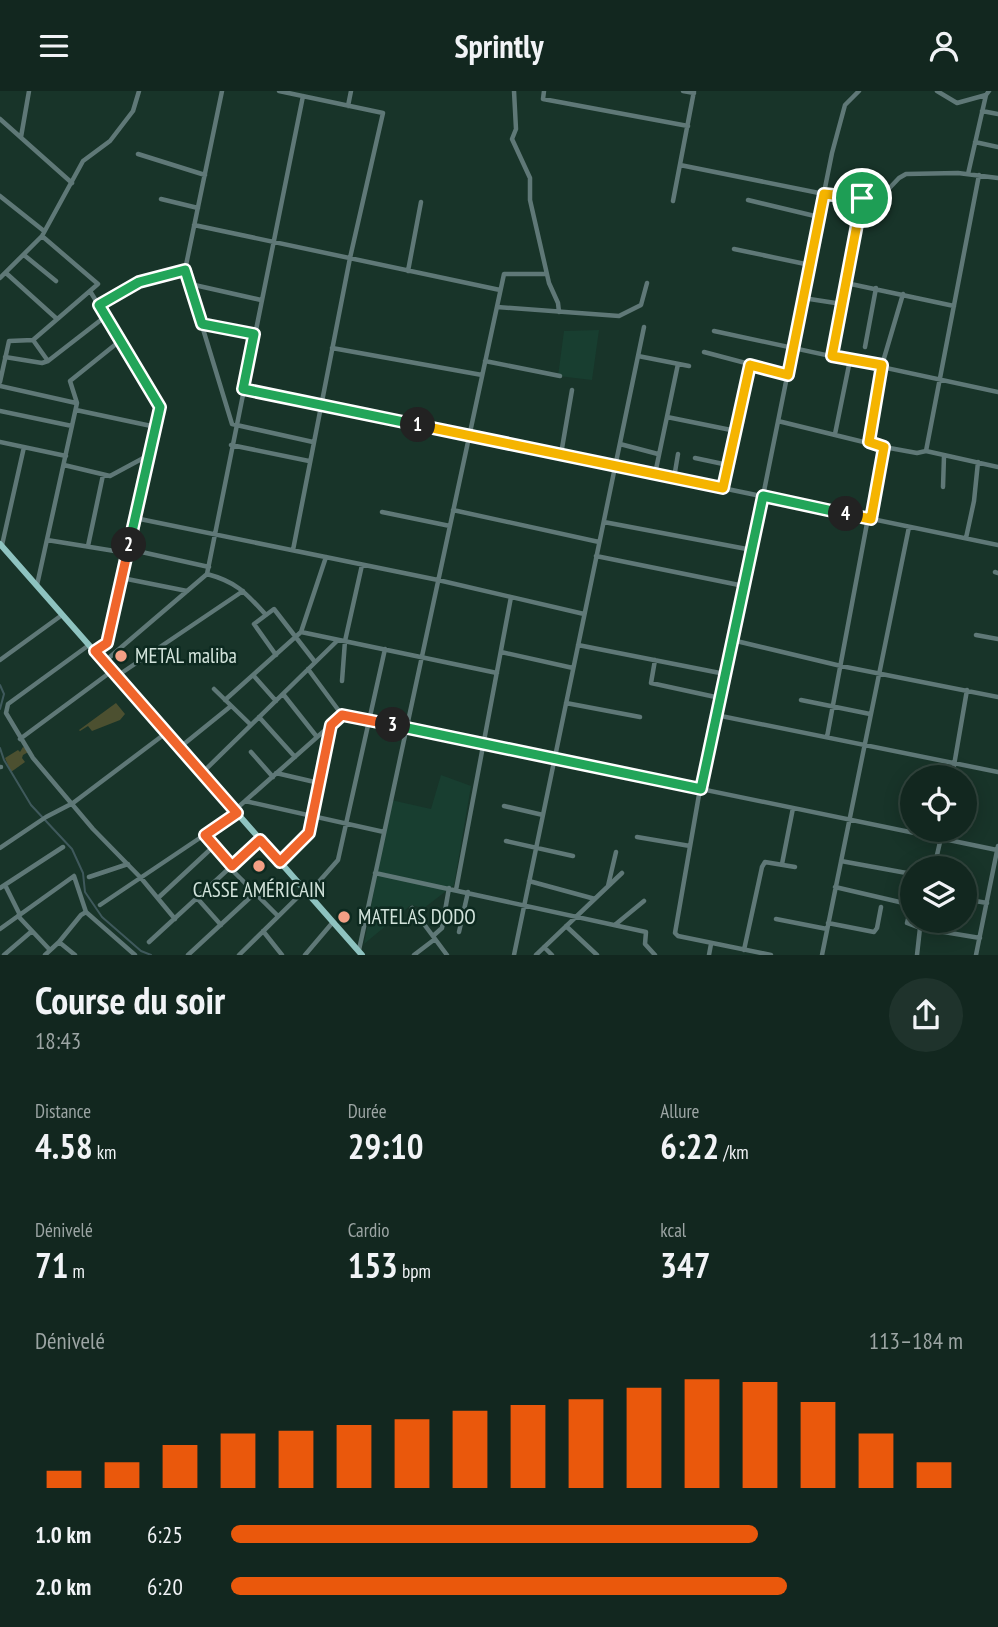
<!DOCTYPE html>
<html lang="fr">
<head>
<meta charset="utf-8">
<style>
  body { margin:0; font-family:"PT Sans Narrow",sans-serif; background:#1f332c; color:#f1f3f6; height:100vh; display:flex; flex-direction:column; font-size:26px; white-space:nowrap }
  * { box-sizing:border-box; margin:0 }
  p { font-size:23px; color:#9ca5a4 }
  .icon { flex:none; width:38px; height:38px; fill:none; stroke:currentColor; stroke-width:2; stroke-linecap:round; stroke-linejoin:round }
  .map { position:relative; height:864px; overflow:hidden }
  .sheet { display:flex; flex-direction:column; background:#12271f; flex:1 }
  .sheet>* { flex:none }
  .buttons { position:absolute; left:900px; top:674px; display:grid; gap:14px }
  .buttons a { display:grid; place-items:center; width:77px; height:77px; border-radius:50%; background:#12271f; box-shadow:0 4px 18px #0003,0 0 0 2px #31443d; font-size:35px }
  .pin { position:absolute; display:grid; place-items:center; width:60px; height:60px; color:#fff; margin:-30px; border:4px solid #fff; border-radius:50%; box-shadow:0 2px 7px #0007 }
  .km { position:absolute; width:35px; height:35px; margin:-18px; border-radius:50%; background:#222; color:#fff; font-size:19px; line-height:35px; text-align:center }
  .round { display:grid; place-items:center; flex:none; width:74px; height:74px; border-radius:37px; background:#1f332c }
  .head { display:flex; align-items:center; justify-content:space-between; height:119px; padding:0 35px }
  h1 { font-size:38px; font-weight:700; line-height:52px }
  .stats { display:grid; grid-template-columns:repeat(3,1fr); gap:10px; height:119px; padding:7px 35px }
  .stats div { display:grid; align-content:center }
  .stats b { font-size:35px; font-weight:700 }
  .stats small { font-size:19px; font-weight:400 }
  .stats p { font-size:19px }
  .chart { height:196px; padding:14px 35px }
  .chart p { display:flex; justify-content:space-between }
  .chart svg { width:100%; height:126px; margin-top:7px; stroke:#ea580c; stroke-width:6 }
  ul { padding:0 35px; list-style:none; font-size:23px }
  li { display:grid; grid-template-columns:112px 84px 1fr; align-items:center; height:52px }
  li i { height:18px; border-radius:9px; background:#ea580c }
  header { display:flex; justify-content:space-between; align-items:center; height:91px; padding:0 35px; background:#12271f; font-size:32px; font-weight:700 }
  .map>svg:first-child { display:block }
</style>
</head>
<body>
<header><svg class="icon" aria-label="menu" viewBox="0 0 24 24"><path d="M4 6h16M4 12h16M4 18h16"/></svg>Sprintly<svg class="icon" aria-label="person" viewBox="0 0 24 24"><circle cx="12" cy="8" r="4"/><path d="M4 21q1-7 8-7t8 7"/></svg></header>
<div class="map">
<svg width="998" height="864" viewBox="0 0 998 864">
  <rect width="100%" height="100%" fill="#183429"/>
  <!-- built -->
  <path fill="#183e30" d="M599,239L592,289L558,285L564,240Z
    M441,684L471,695L454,794L424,817L411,814L364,853L391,709L431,718Z"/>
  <!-- green -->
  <path fill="#4c5030" d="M116,612L125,623L120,629L92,640L88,635L80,640L79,639Z
    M23,656L30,660L23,664L22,667L25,671L11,681L5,667L18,659L20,661Z"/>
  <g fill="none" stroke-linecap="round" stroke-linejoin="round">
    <!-- stream -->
    <path stroke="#3f595c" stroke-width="2" d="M0,594L4,603L0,618
      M0,657L4,669L31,714L72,758L83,782L85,801L102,826L141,860L151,864"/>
    <!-- street -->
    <path stroke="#5f7877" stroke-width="4.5" d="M222,0L185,179L232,333L313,351
      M279,0L383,22L350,167L293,459
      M514,0L516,38L512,48L530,87V109L549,192L558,212L559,221
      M544,0L543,8L688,35
      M683,0L694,2
      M937,0L957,12L986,4
      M348,15L351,0
      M982,20L998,23
      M0,28L72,92
      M21,46L29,0
      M975,51L998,56
      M138,63L205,84
      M680,74L824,103L869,108L881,106L899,87L906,83L958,82L998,87
      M968,83L986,4L989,0
      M0,105L44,140
      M161,108L198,117
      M748,109L819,126
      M673,110L694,0
      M194,134L500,199
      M734,158L810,174
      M24,164L56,190
      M408,180L421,111
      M6,182L57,228
      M0,187L42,145L83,70L110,50L133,20L139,0
      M846,192L954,215
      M190,193L261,209
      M90,200L161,316L107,552L95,560
      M803,207L842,213
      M99,214L139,191L185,179
      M497,216L619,225L641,214L647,192
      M202,233L254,243
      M714,240L998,301
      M33,249L98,193L42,145
      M865,256L876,197
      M332,257L482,284
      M704,261L787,283
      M638,265L689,275
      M832,265L862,108
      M5,266L42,272L48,270L106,225
      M485,270L560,285
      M0,291L9,250L33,249L48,270
      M0,295L76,312
      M243,298L998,454
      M76,319L156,336
      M0,320L72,335
      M667,326L736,340
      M778,330L884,356L917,362L926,360L998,376
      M835,343L850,269
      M0,351L66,365
      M869,351L882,274L903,203
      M620,353L658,363
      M231,354L309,370
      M926,360L979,84
      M561,363L572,299
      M695,367L728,374
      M64,374L110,385L149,364
      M655,383L678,273
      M674,387L678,363
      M943,396L944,365
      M723,397L750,274
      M453,419L599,451
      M382,421L450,435
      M135,427L438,489L584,523
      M871,428L884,356
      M604,431L752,459
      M966,447L974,410L978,371
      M47,449L127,462
      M2,454L24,356
      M88,455L103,384
      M128,458L209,476
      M596,465L744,495
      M995,481L998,482
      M207,483C237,491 246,502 266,524
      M122,487L187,500
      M37,494L77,312L70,290L121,249
      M301,541L497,582
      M976,544L998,548
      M732,549L841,575L998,606
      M89,554L8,613L6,622L33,667L93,738L141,787L175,828
      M578,554L725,583
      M501,561L573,577
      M276,564L254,533L274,518L315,571
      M0,569L62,524
      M655,569L651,592L720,607
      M104,571L207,483L303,5
      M308,578L342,624L997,759
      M253,584L276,610
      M117,585L243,500
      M342,590L345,550L362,474
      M214,598L251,634
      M283,603L317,646
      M225,609L301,541L326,466
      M801,609L870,623
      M566,612L640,626
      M716,624L998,681
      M259,626L295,666
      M827,646L868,427
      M20,648L112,580
      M179,657L231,615
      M251,661L273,686
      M0,676H1
      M202,682L338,549
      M276,682L319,692
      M952,686L967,599
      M245,710L384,741
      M504,715L543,724
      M235,719L342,624
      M205,744L232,775
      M637,746L690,755
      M506,750L573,765
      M0,757L46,726L73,712L166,642
      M841,770L912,783
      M280,771L309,742L331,634
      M782,773L793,717
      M230,777L278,825
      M934,777L943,738
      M375,782L646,841L645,853L655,864
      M89,786L128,773
      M529,790L595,808
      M5,794L20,824
      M608,795L616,761
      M835,796L908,813L911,816L907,832L920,837
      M0,797L63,756
      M456,799L511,506
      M308,803L338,769L385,558
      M158,807L214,755
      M197,807L221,834
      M964,808L987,812
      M100,814L237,722
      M412,817L447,864
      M18,825L50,859
      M776,828L827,838
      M828,832L874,841L877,837L881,816
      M616,833L644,810
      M566,835L597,864
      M0,838L74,785L86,821L135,864
      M263,840L282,864
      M459,841L468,801
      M433,845L442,837L449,797
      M59,851L75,864
      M149,851L260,749
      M544,856L552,864
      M359,859L504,183H546
      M744,859L762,776L765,771L795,776
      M4,864L32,840
      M45,864L59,851L81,824L86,821
      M188,864L255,802
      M239,864L305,799
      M305,864L333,831
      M414,864L435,848
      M514,864L644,236
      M536,864L622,782
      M709,864L711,853
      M771,864L678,845L675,842L700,698L763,405L832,62L845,14L859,0
      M822,864L909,436
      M917,864L920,837L980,847
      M976,864L998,755"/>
    <!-- primary -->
    <path stroke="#8ec3c0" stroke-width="6" d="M0,453L362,864"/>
  </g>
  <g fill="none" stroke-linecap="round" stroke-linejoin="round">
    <!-- split-1 casing -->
    <g stroke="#fff" stroke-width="14">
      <path id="split-1" d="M418,334L723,397L750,274L788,284L824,103L862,107"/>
    </g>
    <!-- split-2 casing -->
    <g stroke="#fff" stroke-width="14">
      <path id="split-2" d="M129,454L160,316L99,214L139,191L185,179L202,233L254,243L243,298L418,334"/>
    </g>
    <!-- split-3 casing -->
    <g stroke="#fff" stroke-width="14">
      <path id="split-3" d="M129,454L107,552L95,560L237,722L205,744L232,775L260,749L280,771L309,742L331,634L342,624L393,634"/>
    </g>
    <!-- split-4 casing -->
    <g stroke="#fff" stroke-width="14">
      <path id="split-4" d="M393,634L701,698L763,405L846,423"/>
    </g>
    <!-- split-5 casing -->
    <g stroke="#fff" stroke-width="14">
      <path id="split-5" d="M846,423L871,428L884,356L869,351L882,274L832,265L862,107"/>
    </g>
    <!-- split-1 -->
    <use href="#split-1" stroke="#f5b400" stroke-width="9"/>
    <!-- split-2 -->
    <use href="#split-2" stroke="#22a559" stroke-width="9"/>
    <!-- split-3 -->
    <use href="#split-3" stroke="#f0652b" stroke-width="9"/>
    <!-- split-4 -->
    <use href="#split-4" stroke="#22a559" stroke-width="9"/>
    <!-- split-5 -->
    <use href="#split-5" stroke="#f5b400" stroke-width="9"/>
  </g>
  <!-- markers -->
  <g fill="#f39f85" stroke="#0d2a20" stroke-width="2.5">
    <circle cx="121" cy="565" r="7"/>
    <circle cx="259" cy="775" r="7"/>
    <circle cx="344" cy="826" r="7"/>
  </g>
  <g text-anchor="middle" stroke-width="5" stroke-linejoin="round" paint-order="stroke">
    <!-- poi labels -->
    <g font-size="21" fill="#d2e3db" stroke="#0d2a20" text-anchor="start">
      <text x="135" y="572">METAL maliba</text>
      <text x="259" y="806" text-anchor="middle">CASSE AMÉRICAIN</text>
      <text x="358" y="833">MATELAS DODO</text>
    </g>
  </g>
</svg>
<div class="buttons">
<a><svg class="icon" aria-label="locate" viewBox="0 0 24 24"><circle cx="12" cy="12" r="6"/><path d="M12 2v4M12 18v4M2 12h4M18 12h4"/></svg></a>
<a><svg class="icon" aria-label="layers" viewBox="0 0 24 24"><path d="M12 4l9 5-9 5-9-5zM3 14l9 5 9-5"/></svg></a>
</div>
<div class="pin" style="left:862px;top:107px;background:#1e9e55"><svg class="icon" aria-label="arrive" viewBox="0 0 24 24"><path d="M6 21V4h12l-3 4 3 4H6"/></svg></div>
<b class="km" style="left:418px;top:334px">1</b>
<b class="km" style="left:129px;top:454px">2</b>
<b class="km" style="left:393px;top:634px">3</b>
<b class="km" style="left:846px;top:423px">4</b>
</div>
<section class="sheet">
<div class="head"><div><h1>Course du soir</h1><p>18:43</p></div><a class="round"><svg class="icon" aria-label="share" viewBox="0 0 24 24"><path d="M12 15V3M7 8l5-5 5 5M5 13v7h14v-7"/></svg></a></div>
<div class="stats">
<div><p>Distance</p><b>4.58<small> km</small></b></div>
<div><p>Durée</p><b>29:10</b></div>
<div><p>Allure</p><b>6:22<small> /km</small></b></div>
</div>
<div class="stats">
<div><p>Dénivelé</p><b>71<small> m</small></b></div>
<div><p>Cardio</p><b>153<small> bpm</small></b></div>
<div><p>kcal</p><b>347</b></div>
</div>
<div class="chart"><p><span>Dénivelé</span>113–184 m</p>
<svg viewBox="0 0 160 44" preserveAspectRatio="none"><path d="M5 44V38M15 44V35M25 44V29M35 44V25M45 44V24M55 44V22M65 44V20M75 44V17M85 44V15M95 44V13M105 44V9M115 44V6M125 44V7M135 44V14M145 44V25M155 44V35"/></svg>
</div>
<ul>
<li><b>1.0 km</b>6:25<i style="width:72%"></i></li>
<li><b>2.0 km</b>6:20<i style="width:76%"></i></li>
</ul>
</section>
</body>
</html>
